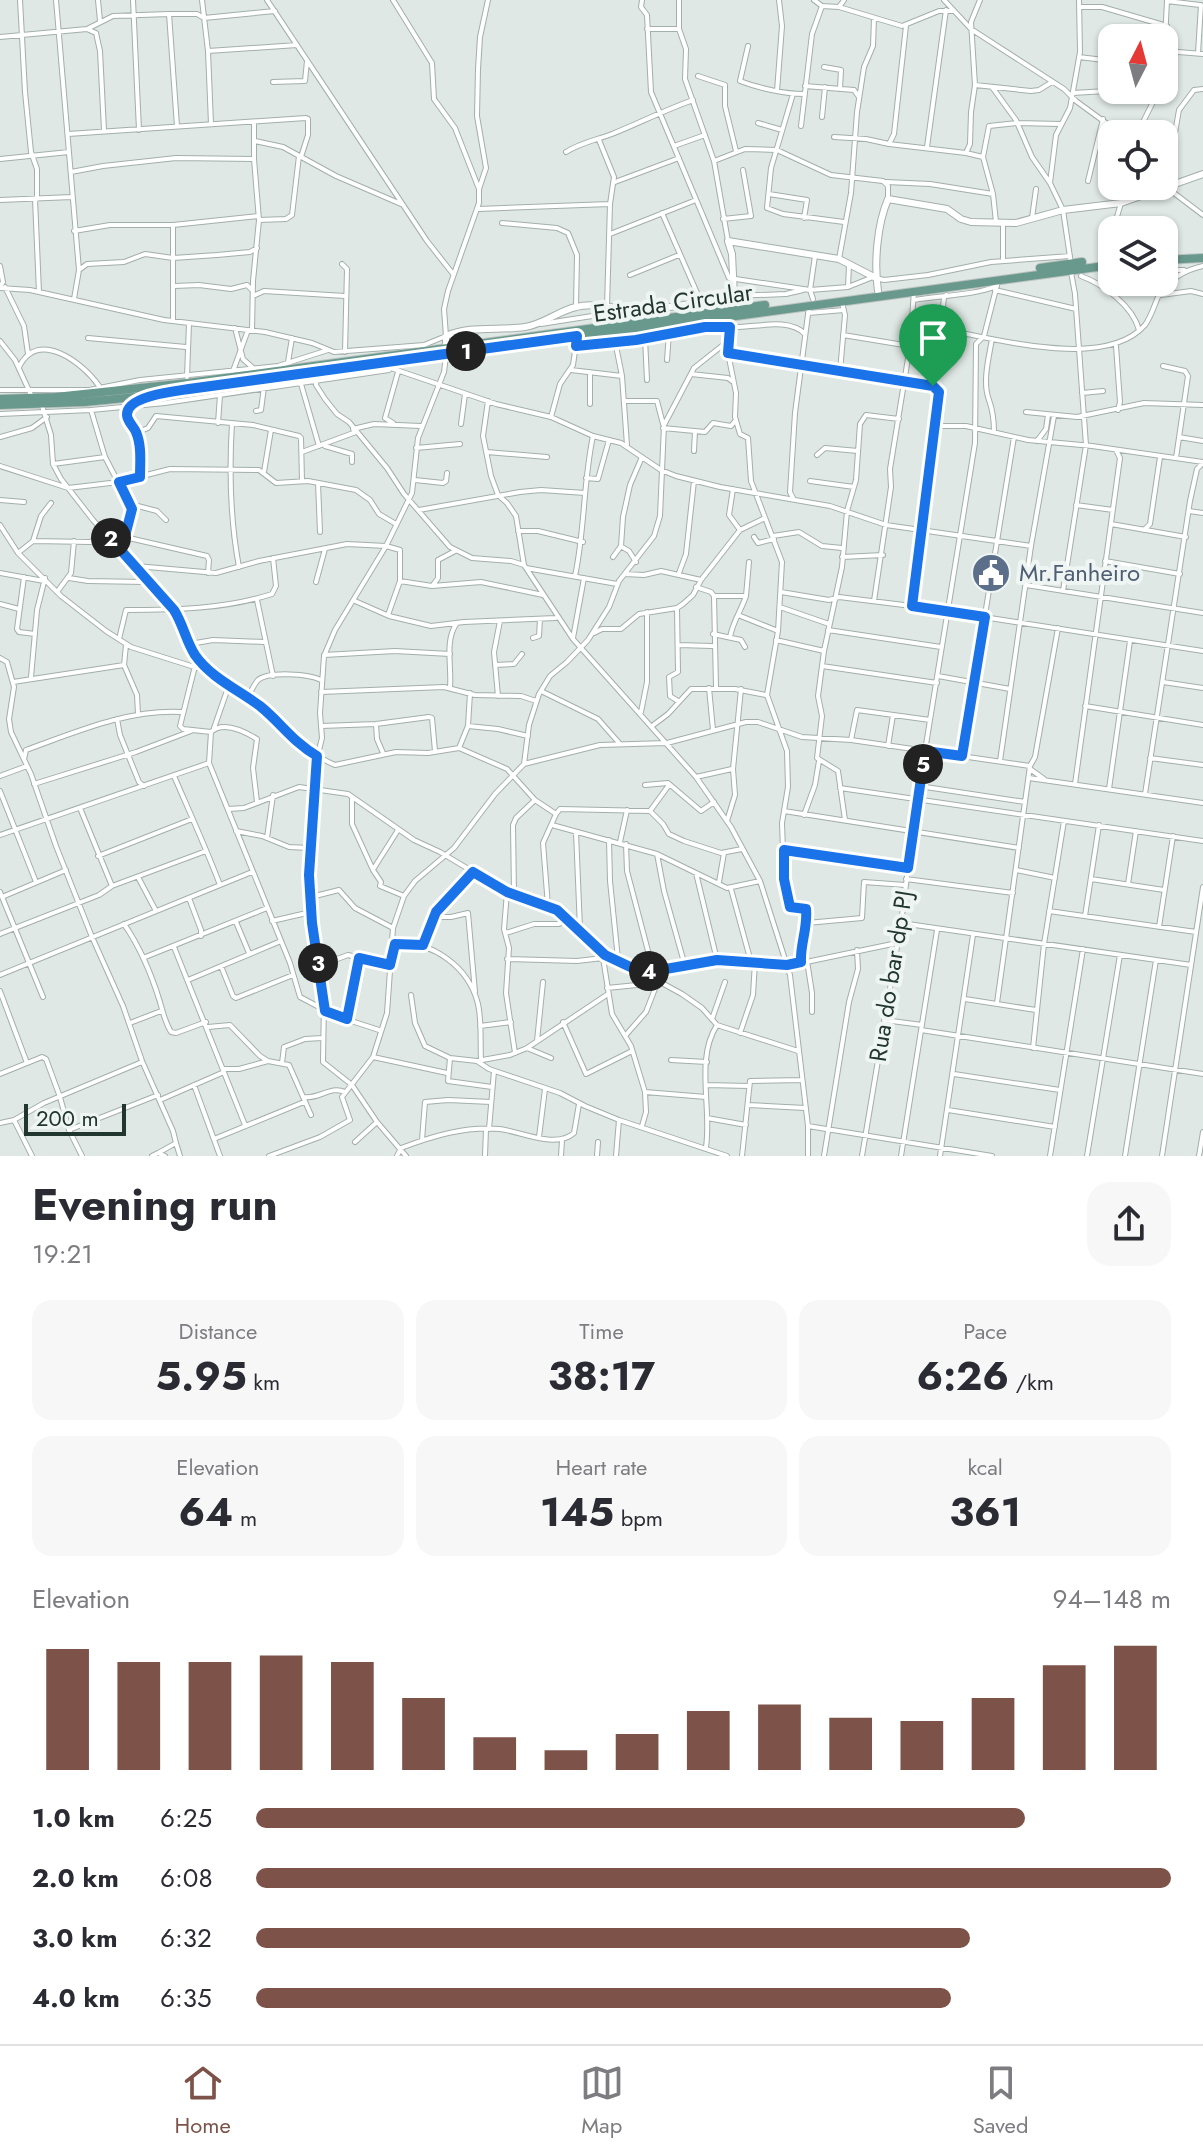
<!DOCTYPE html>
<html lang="en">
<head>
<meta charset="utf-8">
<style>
  body { margin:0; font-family:Jost,sans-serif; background:#f7f7f7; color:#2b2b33; height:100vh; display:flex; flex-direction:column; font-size:30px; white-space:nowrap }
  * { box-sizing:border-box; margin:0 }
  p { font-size:26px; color:#7c7c81 }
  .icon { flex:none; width:44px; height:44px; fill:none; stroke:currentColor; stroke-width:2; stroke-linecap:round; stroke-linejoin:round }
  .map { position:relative; height:1156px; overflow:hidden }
  .details { display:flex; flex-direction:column; background:#fff; flex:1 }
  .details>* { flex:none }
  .needle { width:52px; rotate:6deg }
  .controls { position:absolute; left:1098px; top:24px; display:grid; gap:16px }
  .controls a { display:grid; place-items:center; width:80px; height:80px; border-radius:16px; background:#fff; box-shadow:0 2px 6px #0004; font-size:40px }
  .scale { position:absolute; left:24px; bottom:20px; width:102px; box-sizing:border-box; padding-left:8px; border:4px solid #223630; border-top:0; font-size:22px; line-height:28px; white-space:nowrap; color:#223630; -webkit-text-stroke:6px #eff5f2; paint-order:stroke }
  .pin { position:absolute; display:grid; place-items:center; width:68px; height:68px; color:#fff; margin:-82px -34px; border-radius:50% 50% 50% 0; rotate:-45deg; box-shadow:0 0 8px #0007 }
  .pin .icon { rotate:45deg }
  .km { position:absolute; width:40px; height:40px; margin:-20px; border-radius:50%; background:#222; color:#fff; font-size:22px; line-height:40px; text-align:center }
  .round { display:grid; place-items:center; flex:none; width:84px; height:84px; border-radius:24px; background:#f7f7f7 }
  .head { display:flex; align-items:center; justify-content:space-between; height:136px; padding:0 32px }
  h1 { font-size:44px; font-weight:700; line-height:60px }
  .metrics { display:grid; grid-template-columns:repeat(3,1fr); gap:12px; height:136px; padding:8px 32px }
  .metrics div { display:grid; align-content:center; border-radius:20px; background:#f7f7f7; text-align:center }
  .metrics b { font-size:40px; font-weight:700 }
  .metrics small { font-size:22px; font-weight:400 }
  .metrics p { font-size:22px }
  .chart { height:224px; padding:16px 32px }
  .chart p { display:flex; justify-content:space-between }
  .chart svg { width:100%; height:144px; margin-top:8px; stroke:#7d5249; stroke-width:6 }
  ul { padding:0 32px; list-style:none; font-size:26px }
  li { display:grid; grid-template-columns:128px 96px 1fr; align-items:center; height:60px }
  li i { height:20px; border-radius:10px; background:#7d5249 }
  .tab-bar { display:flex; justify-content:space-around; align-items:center; height:112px; border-top:2px solid #e1e1e2; background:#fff; font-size:22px; color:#7c7c81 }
  .tab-bar a { display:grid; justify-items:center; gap:4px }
  .tab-bar .active { color:#7d5249 }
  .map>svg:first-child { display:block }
</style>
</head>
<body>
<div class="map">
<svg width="1203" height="1156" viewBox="0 0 1203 1156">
  <rect width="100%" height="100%" fill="#dfe8e4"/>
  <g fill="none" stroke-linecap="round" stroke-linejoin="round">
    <!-- minor casing -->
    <g stroke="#a3afaa" stroke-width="6">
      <path id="minor" d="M20,0L25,92L31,152L37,169V199
        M56,0L79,270
        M98,0L100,21
        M133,0L139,130
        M202,0L208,51L211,124
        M267,0L427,241L453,274
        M642,0L641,7L647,15L651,92L729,278L810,290L848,287L873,277
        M679,0V29L686,49L685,79L714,161L728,241
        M814,0L822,6L839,7L844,0
        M944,0L971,29L1064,89L1076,101L1121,134
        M1167,1L1200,5
        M839,7L902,26L939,11H953
        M1079,7H1102L1167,26
        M169,14H197L204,18L275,11
        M906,26L894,134L889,144L966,153L970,144L971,112L975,85L971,22L980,0
        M87,29L113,16L169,14L177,126
        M647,29H679
        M0,37L87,29L96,33L100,51L104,130
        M748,46L740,81C758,88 785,94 804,94
        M208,51L297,45
        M1166,51L1203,54
        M1198,53L1201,5
        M1079,57L1112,61
        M1164,63L1167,0
        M824,67L841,70L840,89
        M698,76L725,85V106L736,151
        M273,82L305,81L307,61
        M975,85L1031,91L1039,90L1052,82
        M805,86L854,90L859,97
        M992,87L1016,120L1032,157L1050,183L1063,210L1071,264
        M777,91L782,26L779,0
        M1073,93L1106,91L1158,93
        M793,94L771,168L767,208L783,214L844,222
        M822,117L825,87
        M758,123L782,130
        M801,126L812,34L822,6
        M68,134L306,118L308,119V135L301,157
        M1137,134L1159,90
        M834,137L866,139L889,144
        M599,140L614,177L610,204L607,306
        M255,141L283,147L336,176L401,204
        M674,146L705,135
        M927,147L946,10
        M566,152C580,143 596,140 612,134C639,123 665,110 693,100
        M966,153L983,157
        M0,159L69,152
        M1164,160L1172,150L1179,110L1194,90L1203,89
        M714,161L745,149L777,150L831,175L883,181L888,186V199
        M71,172L103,166L176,158L254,159V122
        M1088,181L1103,119
        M615,182L679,158
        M886,182L930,184L993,194
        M1050,183L1056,135L1070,108L1080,52L1079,0
        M1166,187L1203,215
        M479,189L486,168L477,116L478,69L480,37L488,0
        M769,194L807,200L804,218
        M1133,198L1137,186
        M35,199L39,292
        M0,200L72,197
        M478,209L610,204
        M662,213L701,302
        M1032,218L1036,189
        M723,219L751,216L743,170
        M259,220L286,219L292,215L299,156
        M996,222L993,194L983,157L989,126L1017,123L1060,124
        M502,223L557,228L568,233L577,255L576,307
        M173,225L258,216
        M74,231L110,225H173V321
        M610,234L696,200
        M1103,240L1114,227L1121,203
        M839,259L851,193L857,112L864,67L873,46L874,18
        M1003,261V224
        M342,264L347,269L345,352
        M0,266L3,282L0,287
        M1164,270H1184
        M630,275L679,255
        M1081,276C1103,284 1133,306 1139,330
        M876,278L884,280L928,275L991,262L1070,256
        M174,286L199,285L231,289L247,285L252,290
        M5,287L24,326L28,354
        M848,287L849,265
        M0,288L30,290L164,320L265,332L312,343L334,352L424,345L446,336L444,309L448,291L479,203V189L455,128L434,99L432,63L393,0
        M995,290L1076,309
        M1161,295L1191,291L1203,294
        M253,296L264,291L345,296
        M734,296L786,294L803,290
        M74,299L79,270L87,264L124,262L145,254L173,258L217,255L250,252L257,248
        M813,299L810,290L815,256
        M914,300C942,295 971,296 997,286
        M808,313L844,310
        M732,318L730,327C752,329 787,316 805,334
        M541,324L624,311
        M235,328L243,359L253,368
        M941,329C994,338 1105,371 1145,325C1151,317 1154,306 1158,297C1168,280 1185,270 1203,266
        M252,330L253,281L259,220L254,159
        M843,335L910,346
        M88,338L186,347
        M992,339C989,357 982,382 989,400C993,411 994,419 994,432
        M728,340V353L933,386L939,392L912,606
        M0,341L15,360L32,397
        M615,341L622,376L627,445
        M576,346L645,338L647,380
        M1116,346L1120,402L1118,410
        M728,353L736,393L735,417L740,434L748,438L751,481L782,562L778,631L767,695L787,751L788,787L782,823L784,879L790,907L806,909C808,928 800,944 801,962
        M667,360L669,333
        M288,362L292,338
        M382,365L496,404L551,417L593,436L621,443L661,470L676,476L720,487L830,506L886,525L1031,546
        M1163,366L1185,371L1188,376L1176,458
        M19,367C38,328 83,363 99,386
        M571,370L622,376
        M233,371L248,330
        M840,371L845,315L842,303
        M317,373L316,385L325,399L337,414L349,422L387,468L404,494L450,547L472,558L511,561L524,565L526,568L617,584
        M691,374L728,378L732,381
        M187,377L189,323
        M301,384L319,446
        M933,386L944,298L946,295
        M0,390H89L140,380L278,366L328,350
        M1082,393L1103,391
        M488,401L483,436L491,476L498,495L507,503L516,516L524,565
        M624,401H657L663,424
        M590,404V374
        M42,406L51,435L53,464L61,479L93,520L174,610C184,625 187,645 198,659C214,679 238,690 258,705C286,726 301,751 335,765L396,752L428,753L459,748L507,769L535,800L556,814L543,843L548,906
        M91,410L105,457L132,509L125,536
        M256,411L261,410L264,387
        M1026,412L1077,417L1144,403L1203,405
        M0,414L91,410L165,403L389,370
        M551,417L560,384L573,365L577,337
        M218,423L220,395
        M232,423C229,472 230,519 239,567
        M393,423L385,418L398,372
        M461,424L465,394
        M663,428L705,432L713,423L731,426L736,420
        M353,429L374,424L421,426
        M935,430L942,426H966L1028,440L1092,446L1203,462
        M136,433L148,428L156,416L253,425L299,436L301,438L302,481
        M0,437L32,428L47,417
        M1179,437L1203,441
        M1037,441L1046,429L1048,415
        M325,446L352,454V462
        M416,448L460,444
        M694,451L695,431
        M302,452L356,432
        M487,452L547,457
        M817,455L825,448L858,451
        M53,464L105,457
        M0,466L68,488L119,482L170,469L259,470L276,483L308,481L356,490L370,500L379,514L396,524
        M264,472L271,430
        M140,477L138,439L127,414L132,406L144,399
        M586,478L598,479L609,440
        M415,480L443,483L446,481L447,473
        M810,481L854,487
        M318,483L320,532
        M733,489L729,515L740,530
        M793,498L790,492L795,413L809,307
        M0,500L24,502
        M130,504L157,511L166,520
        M1076,505L1113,510
        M419,510L520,492L541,490L585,493
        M1189,511L1203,513
        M1111,524L1186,537
        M0,525L18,553L61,596L106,631L131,647L207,671
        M1144,530L1150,524L1160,457
        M518,531H538L583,542
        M773,536L799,532L822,546L842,548
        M754,537L758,543L774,539
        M33,541L41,516L51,503
        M622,547L629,551L636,562
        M18,553L33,541L90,542L116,535L207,556L209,560L208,573
        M613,557L621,546L623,517L630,485L642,457
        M842,557L883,555
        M1105,561L1180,574
        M136,566L216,573L259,561L347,544L386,546L400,550V581L432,586L481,582L543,595
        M526,568L573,639L696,777L731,827L760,881L790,975L808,1126V1156
        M0,573L44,581
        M679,573L686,554L694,481
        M625,574L644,575L661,571L701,580
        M575,576C585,530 583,483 593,436
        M24,577L17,629L19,632L35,634
        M69,578L88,581L146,582
        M316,582L325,549
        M433,585L438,578V560L455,551
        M1026,585L1203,613
        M696,587L711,592L714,596L716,687
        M1063,591L1086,445L1075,294L1071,272
        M57,592L71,573L74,541
        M781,592L829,600L839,597L912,606L1203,651
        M714,596H746C741,611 733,621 730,637
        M746,596L749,562
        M257,600L273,676
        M355,601L389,616L431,626L464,622L556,618
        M874,601L891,487L890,469L910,346L914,291
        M0,604L19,609
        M780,607L829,624
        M677,608L678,672L669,677L670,696L678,701
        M388,615L400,581
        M738,615L778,631
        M828,630L941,647
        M594,633L602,629H621L639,614L677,608L683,604L693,595L701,580L740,530L765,518
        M713,634L741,640L745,647
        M533,638L539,636L540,619
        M573,638L584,578
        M119,639L126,610C175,610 225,609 272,594L276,586L273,558
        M776,640L824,651
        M190,644L213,640L264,642
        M126,645L124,665L137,695L138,714
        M679,645L712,646
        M324,655L395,651L450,654
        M0,658L7,662L14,687L9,719L11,732L31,774L56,846L92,937L123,1006L142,1061L173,1131L176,1143L158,1153
        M197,658L180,726L183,729L211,732L209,763L290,963L300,997L336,1016L379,1030
        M495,665L514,664L522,654
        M822,666L937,683
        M938,676L1010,689
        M31,677L37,610L45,578
        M13,682L124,665
        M1163,682L1203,688
        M450,687C452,668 444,640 457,623
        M709,688L713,730
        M541,691L598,719L620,744
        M321,692L444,687L475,695L521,696L536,701
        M498,696L494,652L500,621
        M248,697C251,692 254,684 258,680C269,671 309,674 321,680
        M1085,706L1203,725
        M641,712L647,682V612
        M117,719L120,735L139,782L144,786
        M376,724L377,739L383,753
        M321,726L376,724L429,717L432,718L435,751
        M468,726L498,729L528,736
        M652,726L668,714L691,689H735L766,695
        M214,728L229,685
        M211,732C223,721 244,731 257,739L253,768L257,802
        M851,740L857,710L930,720
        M888,746L893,715
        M459,748L468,726L470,693
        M962,756L1014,437
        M1150,758L1203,765
        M24,759L26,750C76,732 128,709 182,712
        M1000,761L1031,546L1054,416
        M524,764L600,745L667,743L746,722H758L802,737L851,740L1030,766
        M1030,769L1044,779
        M0,776L27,766
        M174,776C190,813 206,848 220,885
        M696,777L732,769
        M1029,778L1203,803
        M34,784L136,752L191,731
        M1075,784L1120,458L1116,450
        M645,785L668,783L701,811L714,802
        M919,786L1025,802
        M840,788L1203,841
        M1109,789L1130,641
        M0,791L36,882
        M1145,794L1190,501L1197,469L1203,463
        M352,798V824L373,870L381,882L380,886L404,896
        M80,808L112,886
        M228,809L244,808L299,787L348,794L414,840L440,852L507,892L557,910L605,955L618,959L682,994L702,1008L717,1025L798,1051
        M650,811L669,785
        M784,811L1019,848
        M556,814L560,809L650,811L663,824L669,834L684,841L721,853L742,849
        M804,815L815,785L819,761
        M845,820L838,771L817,758L822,716L818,696L824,651L842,567L847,511L856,480L860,424L866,415L899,419
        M727,821L735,795L733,769L741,689
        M552,825L657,854L727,888L760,881
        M236,831L262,836L289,847L309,848
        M576,832L580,929
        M0,835L209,763
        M267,838L273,795
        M609,840L610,881L618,959
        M620,842L627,810
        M626,844L627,871L653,970
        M784,850L908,868
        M657,854L664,891L685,966
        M98,856L192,819
        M374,868L398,830
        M1016,870L1055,878
        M696,873L717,960
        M138,877L156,911
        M906,879L1013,893
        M1091,879L1164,890
        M719,882L724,853
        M1128,884L1136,831
        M731,889L751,962
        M0,892L43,997
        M507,892L504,929L509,948L506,993L515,1053
        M514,893L513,825L516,818L535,800
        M2,897L66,870
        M311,897L339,890L355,908L393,928
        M189,898L201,930V936
        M1049,911L1196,932
        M1085,916L1099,825
        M433,917H451L468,913L475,992
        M272,921L311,912
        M236,922L249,953
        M807,923L862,918L864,882L905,885
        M901,923L1191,965
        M124,924C140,947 152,976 160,1002C163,1013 165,1022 171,1032L176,1033L206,1022
        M1159,927L1173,836
        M506,933L534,924H559L569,920
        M0,934L99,895L112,886L206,851
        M395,944C432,940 469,967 478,1004C482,1022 480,1042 481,1060
        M423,944L436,912L473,872
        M174,947L245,1125
        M605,955L603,958L612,1014L631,1046L645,1092L646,1112L642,1126
        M143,958L267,908
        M507,959L577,961L603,958
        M807,961L812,993V1012
        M317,962H329L348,955L390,965
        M221,966L233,996L236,998L293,975
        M0,975L252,872
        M188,980L281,941
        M607,988L637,985L643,973L717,960L792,965L897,943
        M0,991L27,1063
        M411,995L415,1023L425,1046L450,1058L477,1061L510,1055L527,1048L608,994
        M965,999L1036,1010
        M997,1003L1030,766L1035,757L1058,628
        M347,1019L359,958
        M712,1019L725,982
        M884,1020L922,1025
        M563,1022L586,1074L632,1051
        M130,1023L161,1011
        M480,1026L511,1022
        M208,1027L230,1025L260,1056L268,1061L289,1065L311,1115
        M921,1030L1203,1074
        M740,1033L753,995L755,962
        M625,1036L646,1012L658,981
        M537,1041L543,982
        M527,1048L551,1058
        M1033,1048L1044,944L1064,821
        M373,1057L447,1073
        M450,1058L448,1081L492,1087
        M671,1060L707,1062
        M477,1061L489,1069L560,1093L585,1106L619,1120L727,1156
        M282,1063L284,1047L305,1039L322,1038
        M224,1069H239L268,1061
        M0,1074L42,1057L46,1059L60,1097L69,1130L82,1156
        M954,1074L1060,1090
        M194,1085L220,1156
        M706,1085L749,1086
        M645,1092L706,1097
        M303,1097C319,1100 330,1085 345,1092
        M160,1100L224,1072
        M748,1105L805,1108
        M948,1110L1055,1127
        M707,1118L746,1125
        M14,1120L44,1103L142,1062
        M0,1123L14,1120L32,1156
        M808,1126L992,1156
        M489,1129L494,1071
        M69,1130L158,1095
        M539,1137L545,1089
        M214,1139L304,1102
        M422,1140L425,1102L448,1100L491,1102
        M355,1142L377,1122
        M176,1143L180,1156
        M706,1147C712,1108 695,1059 717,1025
        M152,1156L158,1153L165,1156
        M269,1156L320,1137L350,1120L342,1097L373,1057L387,1013L393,928L404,896L415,881L454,848L495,794L524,764L529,725L539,694L550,676L567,662L588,640L609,607L619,581L654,536L660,516L664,425L694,368L723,345L728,338L730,327L696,328L645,338
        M397,1156L401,1148C433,1136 465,1126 500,1129C522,1132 556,1149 574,1133L579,1104
        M406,1156L377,1122L352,1085L323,1062L324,999L312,923L309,857L313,832L316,762L322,738L320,713L324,656L335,630L386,546L412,493L418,438L444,372L446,356
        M485,1156L486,1129
        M561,1156L562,1140
        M597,1156L598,1142
        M616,1156L619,1120
        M742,1156L750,1081L802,1080
        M824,1156L849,1002L858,969L857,950
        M862,1156L901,923L917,800L975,443L976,344L984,336L998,281
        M901,1156L937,930
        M940,1156L973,935
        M1050,1156L1083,949
        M1087,1156L1120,955
        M1125,1156L1156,960
        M1162,1156L1203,887
        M1199,1156L1203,1132"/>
    </g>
    <!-- tertiary casing -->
    <g stroke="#a3afaa" stroke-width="8">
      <path id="tertiary" d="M878,291C874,263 877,225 888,199L947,209L961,219L971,222L1016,223L1063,210L1121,203L1203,174
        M446,348V336C471,325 499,331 525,327C544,324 558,311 576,307C594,302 613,309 631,309C665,310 701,302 734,296L732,254L728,241L839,259L876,278"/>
    </g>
    <!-- primary casing -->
    <g stroke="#bdc3c1" stroke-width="10">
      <path id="primary" d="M1164,260L1203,258
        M1040,268L1082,262
        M0,399L55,397L188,383L765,305
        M0,405L85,402L155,395L1112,265"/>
    </g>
    <!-- minor -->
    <use href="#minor" stroke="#fff" stroke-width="4"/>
    <!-- tertiary -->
    <use href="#tertiary" stroke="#fff" stroke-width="6"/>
    <!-- primary -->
    <use href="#primary" stroke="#68998c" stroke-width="8"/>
  </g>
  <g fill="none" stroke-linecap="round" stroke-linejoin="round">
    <!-- route casing -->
    <g stroke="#fff" stroke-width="16">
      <path id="route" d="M705,327H730L728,353L933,386L939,392L912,606L985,617L962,756L925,751L908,868L784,850V879L790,907L806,909C808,928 800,944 801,962L787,965L717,960L643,973L605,955L557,910L507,892L473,872L436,912L423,945L395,944L390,965L359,958L347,1019L325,1011L312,923L309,875L317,756C294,743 280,722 260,706C239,690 211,678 195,655C186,641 183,624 174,610L109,537L125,536L132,509L119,482L140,477C140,463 142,446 136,432C134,427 127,421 127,415C126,396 176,391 189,389L577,336L576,346L636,340Z"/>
    </g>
    <!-- route -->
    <use href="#route" stroke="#1a73e8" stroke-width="10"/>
  </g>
  <!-- icons -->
  <defs>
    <g id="civic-disc" transform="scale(2)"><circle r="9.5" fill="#5c6f8a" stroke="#eff5f2"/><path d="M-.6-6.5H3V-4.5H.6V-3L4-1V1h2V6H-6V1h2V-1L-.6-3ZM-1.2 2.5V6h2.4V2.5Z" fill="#fff"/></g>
  </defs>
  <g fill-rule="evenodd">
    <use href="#civic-disc" x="991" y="573"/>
  </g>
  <g text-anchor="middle" stroke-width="8" stroke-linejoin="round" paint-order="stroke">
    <!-- street labels -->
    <g font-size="24" fill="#223630" stroke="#eff5f2">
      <text transform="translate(673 303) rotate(-8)" y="8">Estrada Circular</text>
      <text transform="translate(891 976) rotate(-81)" y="8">Rua do bar dp PJ</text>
    </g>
    <!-- service labels -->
    <g font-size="24" fill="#4e5e75" stroke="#eff5f2" text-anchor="start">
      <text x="1019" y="581">Mr.Fanheiro</text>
    </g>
  </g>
</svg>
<div class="controls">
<a><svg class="needle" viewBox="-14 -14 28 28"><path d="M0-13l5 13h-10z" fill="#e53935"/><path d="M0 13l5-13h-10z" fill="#7c7c81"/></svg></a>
<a><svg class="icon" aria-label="locate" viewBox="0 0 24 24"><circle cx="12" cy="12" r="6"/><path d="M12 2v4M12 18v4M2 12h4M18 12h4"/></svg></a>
<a><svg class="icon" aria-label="layers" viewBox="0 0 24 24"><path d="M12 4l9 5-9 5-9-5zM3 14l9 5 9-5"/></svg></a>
</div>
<div class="scale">200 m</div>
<div class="pin" style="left:933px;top:386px;background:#1e9e55"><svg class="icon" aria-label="arrive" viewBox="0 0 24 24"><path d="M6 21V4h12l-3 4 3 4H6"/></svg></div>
<b class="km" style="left:466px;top:351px">1</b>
<b class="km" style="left:111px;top:538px">2</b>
<b class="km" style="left:318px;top:963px">3</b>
<b class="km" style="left:649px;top:971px">4</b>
<b class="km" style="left:923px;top:764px">5</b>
</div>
<section class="details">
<div class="head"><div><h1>Evening run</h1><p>19:21</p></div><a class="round"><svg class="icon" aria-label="share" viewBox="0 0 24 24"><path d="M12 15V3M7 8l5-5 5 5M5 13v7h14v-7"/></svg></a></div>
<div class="metrics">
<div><p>Distance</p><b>5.95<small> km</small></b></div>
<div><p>Time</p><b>38:17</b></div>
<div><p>Pace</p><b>6:26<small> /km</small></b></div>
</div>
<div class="metrics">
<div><p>Elevation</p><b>64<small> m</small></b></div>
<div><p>Heart rate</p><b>145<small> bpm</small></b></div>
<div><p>kcal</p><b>361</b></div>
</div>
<div class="chart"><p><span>Elevation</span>94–148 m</p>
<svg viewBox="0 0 160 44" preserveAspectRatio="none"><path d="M5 44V7M15 44V11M25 44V11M35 44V9M45 44V11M55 44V22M65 44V34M75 44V38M85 44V33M95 44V26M105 44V24M115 44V28M125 44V29M135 44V22M145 44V12M155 44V6"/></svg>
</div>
<ul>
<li><b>1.0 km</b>6:25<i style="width:84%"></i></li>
<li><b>2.0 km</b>6:08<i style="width:100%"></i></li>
<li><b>3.0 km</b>6:32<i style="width:78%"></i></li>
<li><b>4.0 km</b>6:35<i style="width:76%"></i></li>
</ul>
</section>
<nav class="tab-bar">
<a class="active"><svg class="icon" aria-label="home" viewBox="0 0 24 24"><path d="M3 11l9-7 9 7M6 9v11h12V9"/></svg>Home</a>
<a><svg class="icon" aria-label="map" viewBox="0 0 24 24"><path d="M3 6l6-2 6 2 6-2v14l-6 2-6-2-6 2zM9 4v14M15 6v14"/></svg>Map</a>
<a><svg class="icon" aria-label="saved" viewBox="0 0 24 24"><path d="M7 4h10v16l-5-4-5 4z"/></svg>Saved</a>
</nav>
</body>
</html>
